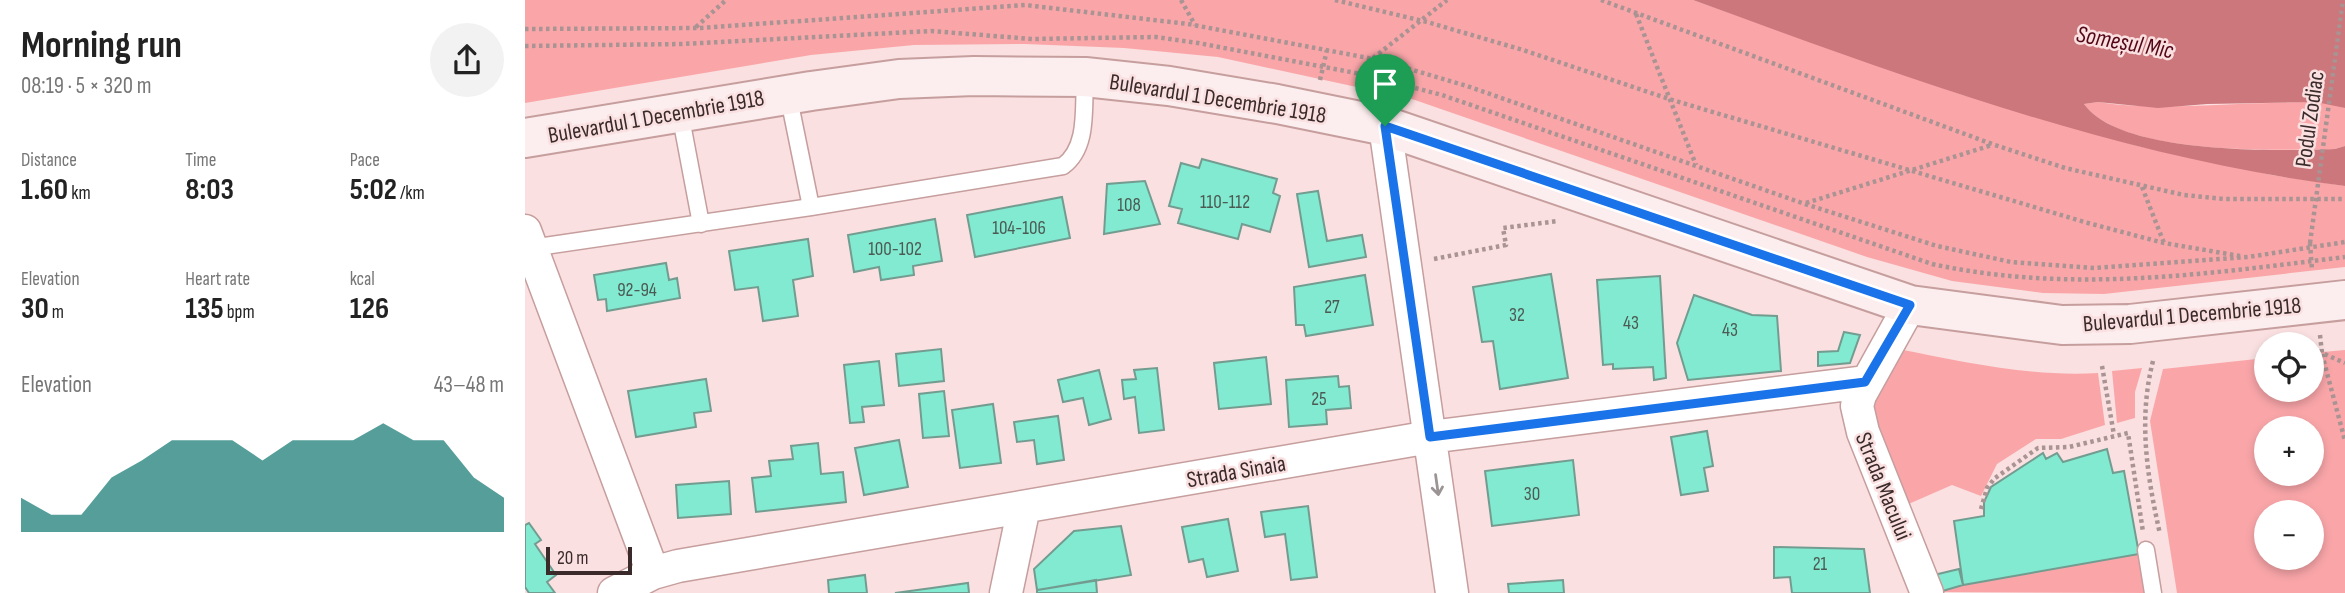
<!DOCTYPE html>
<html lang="en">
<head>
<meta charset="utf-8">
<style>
  body { margin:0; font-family:"Sofia Sans Condensed",sans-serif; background:#f2f2f2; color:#222; height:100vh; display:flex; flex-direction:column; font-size:26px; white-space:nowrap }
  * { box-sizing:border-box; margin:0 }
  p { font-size:23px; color:#767676 }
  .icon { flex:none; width:38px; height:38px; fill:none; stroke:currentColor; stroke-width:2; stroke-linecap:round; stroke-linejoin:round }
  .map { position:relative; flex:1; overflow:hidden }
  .panel { display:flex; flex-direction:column; background:#fff; width:525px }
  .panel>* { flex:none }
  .controls { position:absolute; left:1729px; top:332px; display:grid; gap:14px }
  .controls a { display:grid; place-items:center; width:70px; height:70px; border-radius:50%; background:#fff; box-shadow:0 4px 10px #0003; font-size:35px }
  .scale { position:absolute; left:21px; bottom:18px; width:86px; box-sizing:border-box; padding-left:7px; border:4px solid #3a2a2a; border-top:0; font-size:19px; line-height:24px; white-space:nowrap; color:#3a2a2a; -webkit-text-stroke:5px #fae0e0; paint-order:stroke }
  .pin { position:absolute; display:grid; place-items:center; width:60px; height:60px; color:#fff; margin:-72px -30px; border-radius:50% 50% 50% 0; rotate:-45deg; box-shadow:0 0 7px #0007 }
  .pin .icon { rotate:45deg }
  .round { display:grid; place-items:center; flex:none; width:74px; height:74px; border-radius:37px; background:#f2f2f2 }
  .summary { display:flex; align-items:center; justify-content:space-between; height:119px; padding:0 21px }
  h1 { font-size:38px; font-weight:700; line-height:52px }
  .metrics { display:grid; grid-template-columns:repeat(3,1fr); gap:10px; height:119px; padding:7px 21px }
  .metrics div { display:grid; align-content:center }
  .metrics b { font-size:30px; font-weight:700 }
  .metrics small { font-size:19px; font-weight:400 }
  .metrics p { font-size:19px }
  .chart { height:196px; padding:14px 21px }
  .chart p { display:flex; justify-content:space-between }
  .chart svg { width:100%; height:126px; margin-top:7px; fill:#0f766e; opacity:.7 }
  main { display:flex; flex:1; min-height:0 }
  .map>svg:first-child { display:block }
</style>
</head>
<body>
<main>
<section class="panel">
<div class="summary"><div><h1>Morning run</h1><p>08:19 · 5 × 320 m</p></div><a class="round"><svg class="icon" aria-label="share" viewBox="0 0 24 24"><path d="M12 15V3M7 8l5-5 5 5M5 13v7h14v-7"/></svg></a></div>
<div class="metrics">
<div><p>Distance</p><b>1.60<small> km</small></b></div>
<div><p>Time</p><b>8:03</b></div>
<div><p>Pace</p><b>5:02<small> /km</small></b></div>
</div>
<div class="metrics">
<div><p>Elevation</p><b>30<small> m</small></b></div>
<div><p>Heart rate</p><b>135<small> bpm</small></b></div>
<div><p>kcal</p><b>126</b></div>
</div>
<div class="chart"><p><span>Elevation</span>43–48 m</p>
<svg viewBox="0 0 160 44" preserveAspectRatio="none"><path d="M0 44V32L10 38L20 38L30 25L40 19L50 12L60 12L70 12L80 19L90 12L100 12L110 12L120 6L130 12L140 12L150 25L160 32V44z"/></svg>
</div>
</section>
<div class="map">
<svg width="1820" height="593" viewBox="0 0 1820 593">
  <rect width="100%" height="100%" fill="#fae0e0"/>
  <!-- green -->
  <path fill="#faa6a9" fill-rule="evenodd" d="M0,0H1168L1435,94L1613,146L1747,175L1820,186V267L1579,294L1518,293L1427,281L1342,257L887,99L693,57L599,48L500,44L389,45L286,55L0,103Z
    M1573,102C1630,111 1687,104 1745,103C1770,103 1797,99 1820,108V146L1810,149C1751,150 1596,156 1559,104Z
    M1373,349C1439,362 1505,377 1573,373L1580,425L1536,439H1511L1472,464L1456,496L1427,485L1379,506L1341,403Z
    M1820,350V593H1652L1625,421L1638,369L1741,358V390H1787V353ZM1741,429H1787V474H1741ZM1741,513H1787V558H1741Z
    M1617,368L1610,392V418L1592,423L1587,371Z
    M1614,554L1622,593L1414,592L1441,584Z"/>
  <!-- water -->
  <path fill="#cb777b" d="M1168,0H1820V108L1791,102L1682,104L1633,108L1573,102L1559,104C1595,155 1752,151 1810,149L1820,146V186C1596,158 1379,77 1168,0Z"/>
  <!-- building -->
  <path fill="#81ead0" stroke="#739c91" stroke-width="2" d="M677,159L752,179L748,193L755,196L745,232L717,224L713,239L653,223L657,209L644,206L656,163L674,168Z
    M620,181L635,224L579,234L582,184Z
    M793,191L802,241L837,235L841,257L784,267L772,194Z
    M537,197L545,238L450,257L442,215Z
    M410,219L417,261L388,266L389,275L356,280L354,267L329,272L323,235Z
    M283,239L288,276L268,280L273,316L238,321L233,287L210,290L204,251Z
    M141,263L144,280L152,278L155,298L82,311L81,299L73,300L69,275Z
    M1026,274L1043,378L975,389L968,341L957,342L948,287Z
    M840,275L848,325L781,336L779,325H771L769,287Z
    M1135,276L1141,378L1129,380L1128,367L1088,369V364L1078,365L1072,280Z
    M1169,295L1227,315L1252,316L1256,371L1163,380L1152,343Z
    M1319,332L1335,335L1325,363L1293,366V352L1313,351Z
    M416,349L419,381L374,386L371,354Z
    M741,357L746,404L694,409L689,363Z
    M354,361L359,405L337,407L339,422L325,423L319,365Z
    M632,368L639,430L614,433L610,397L599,399L597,380L611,379L609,370Z
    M574,370L586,419L564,425L558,398L538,402L533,380Z
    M813,376L814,387L824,386L826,408L801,410L802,424L764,427L761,380Z
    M181,379L186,411L169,413L171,427L111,437L103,391Z
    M419,391L424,436L398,438L394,394Z
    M468,404L476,463L435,468L427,410Z
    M533,416L539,460L512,464L509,440L492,442L489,422Z
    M1182,431L1188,466L1179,468L1183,491L1156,495L1146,437Z
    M374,440L383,487L339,495L330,448Z
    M293,443L296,474L318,472L321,502L231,512L227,478L246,476L244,461L268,459L266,446Z
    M1582,449L1588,473L1599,471L1614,554L1438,585L1429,521L1459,516V502L1466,487L1518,453L1521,459L1532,453L1538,462Z
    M1048,460L1054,515L967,526L960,471Z
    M204,481L206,514L153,518L151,485Z
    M783,506L792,577L766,580L760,534L740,537L736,512Z
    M703,519L713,571L682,577L678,559L664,562L657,527Z
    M4,523L16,540L10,544L31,575L22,582L30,593H4L0,587V525Z
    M596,526L606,575L512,590L509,569L549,531Z
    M1249,547L1339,549L1345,593H1267L1265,577L1249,578Z
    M1434,569L1438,585L1414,592L1409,575Z
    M340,575L342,593H304L303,580Z
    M571,580L572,593H512V590Z
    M1038,580L1039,593H984L983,584Z
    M443,583L444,593H370L407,588Z"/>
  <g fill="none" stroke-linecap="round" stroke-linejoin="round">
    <!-- service casing -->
    <g stroke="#c69e9e" stroke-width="19">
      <path id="service" d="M263,94L286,207
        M155,113L176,224
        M6,248L286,207L538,166C564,147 558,107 560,77
        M1621,550L1628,593"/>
    </g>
    <!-- minor casing -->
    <g stroke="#c69e9e" stroke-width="35">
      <path id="minor" d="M860,126L927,593
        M0,231L128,573
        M1385,305L1335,395L1332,406L1338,432L1402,593
        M89,593L128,573L153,566L905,437L1340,382
        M481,593L499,507"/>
    </g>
    <!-- secondary casing -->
    <g stroke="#c69e9e" stroke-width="42">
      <path id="secondary" d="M0,138L286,91L374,79L449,76L560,77L644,86L752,104L860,126L1385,305L1537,325L1605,324L1820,300"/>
    </g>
    <!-- path -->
    <path stroke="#a99393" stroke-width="4.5" stroke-dasharray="3.5 3.5" stroke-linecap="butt" d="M656,0L670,25
      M810,0L902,22L998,50L1144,99L1563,223L1639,243L1715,256
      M1076,0L1467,144L1540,168L1659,195L1699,199H1820
      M1111,14L1171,165
      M171,27L201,0
      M0,29L176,28L500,5L663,24L854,60L942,86L1280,204L1412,246L1486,262L1570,268L1723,257L1820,242
      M0,46L157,44L406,31L507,39L631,37L673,43L836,74L917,95L1407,264C1545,294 1681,274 1820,257
      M848,58L922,0
      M795,80L802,50
      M1617,187L1639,243
      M1281,203L1467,145
      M1785,243L1787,270
      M909,259L981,245L978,228L1033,221
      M1795,335L1797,353L1820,363
      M1797,354L1820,441
      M1628,361C1613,419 1622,476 1635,534
      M1577,366L1589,435
      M1456,509L1462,488L1470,478L1513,448L1544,447L1603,433L1618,532"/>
    <!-- service -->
    <use href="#service" stroke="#fff" stroke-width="16"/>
    <!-- minor -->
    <use href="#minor" stroke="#fff" stroke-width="32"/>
    <!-- secondary -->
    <use href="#secondary" stroke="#fcedee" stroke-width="38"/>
    <!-- path-bridge -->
    <path stroke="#a99393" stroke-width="4.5" stroke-dasharray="3.5 3.5" stroke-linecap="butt" d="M1785,243L1818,0"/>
  </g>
  <!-- one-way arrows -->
  <defs><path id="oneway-shaft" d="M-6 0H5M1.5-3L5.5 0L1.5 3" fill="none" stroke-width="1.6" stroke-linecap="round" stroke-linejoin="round" transform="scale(1.75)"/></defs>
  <use stroke="#9c9494" href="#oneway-shaft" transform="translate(912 485) rotate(82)"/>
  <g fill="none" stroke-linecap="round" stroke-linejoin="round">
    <!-- route casing -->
    <g stroke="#fff" stroke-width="14">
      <path id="route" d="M860,126L1385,305L1340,382L905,437Z"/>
    </g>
    <!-- route -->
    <use href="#route" stroke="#1a73e8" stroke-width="9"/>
  </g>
  <g text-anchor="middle" stroke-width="5" stroke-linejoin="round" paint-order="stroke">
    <!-- number labels -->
    <g font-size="19" fill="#4c5a54">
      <text x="700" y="208">110-112</text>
      <text x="604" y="211">108</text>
      <text x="494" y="234">104-106</text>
      <text x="370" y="255">100-102</text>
      <text x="112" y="296">92-94</text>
      <text x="807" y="313">27</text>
      <text x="992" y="321">32</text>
      <text x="1106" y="329">43</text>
      <text x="1205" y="336">43</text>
      <text x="794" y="405">25</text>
      <text x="1007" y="500">30</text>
      <text x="1295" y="570">21</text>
    </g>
    <!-- street labels -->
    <g font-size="23" fill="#3a2a2a" stroke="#fae0e0">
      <text transform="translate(693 98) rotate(9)" y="8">Bulevardul 1 Decembrie 1918</text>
      <text transform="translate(131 116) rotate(-10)" y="8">Bulevardul 1 Decembrie 1918</text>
      <text transform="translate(1784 119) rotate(-82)" y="8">Podul Zodiac</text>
      <text transform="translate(1667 314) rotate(-5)" y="8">Bulevardul 1 Decembrie 1918</text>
      <text transform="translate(711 471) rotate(-10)" y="8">Strada Sinaia</text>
      <text transform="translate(1359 486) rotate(68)" y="8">Strada Macului</text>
    </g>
    <!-- water labels -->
    <g font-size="24" font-style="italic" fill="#540616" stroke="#fae0e0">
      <text transform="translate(1600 42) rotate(10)" y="8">Someșul Mic</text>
    </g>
  </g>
</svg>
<div class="controls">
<a><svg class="icon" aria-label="locate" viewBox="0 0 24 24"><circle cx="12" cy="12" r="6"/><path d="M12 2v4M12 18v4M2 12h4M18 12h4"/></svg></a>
<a>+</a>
<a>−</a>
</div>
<div class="scale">20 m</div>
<div class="pin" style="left:860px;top:126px;background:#1e9e55"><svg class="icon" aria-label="arrive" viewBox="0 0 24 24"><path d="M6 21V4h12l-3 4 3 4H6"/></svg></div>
</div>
</main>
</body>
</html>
